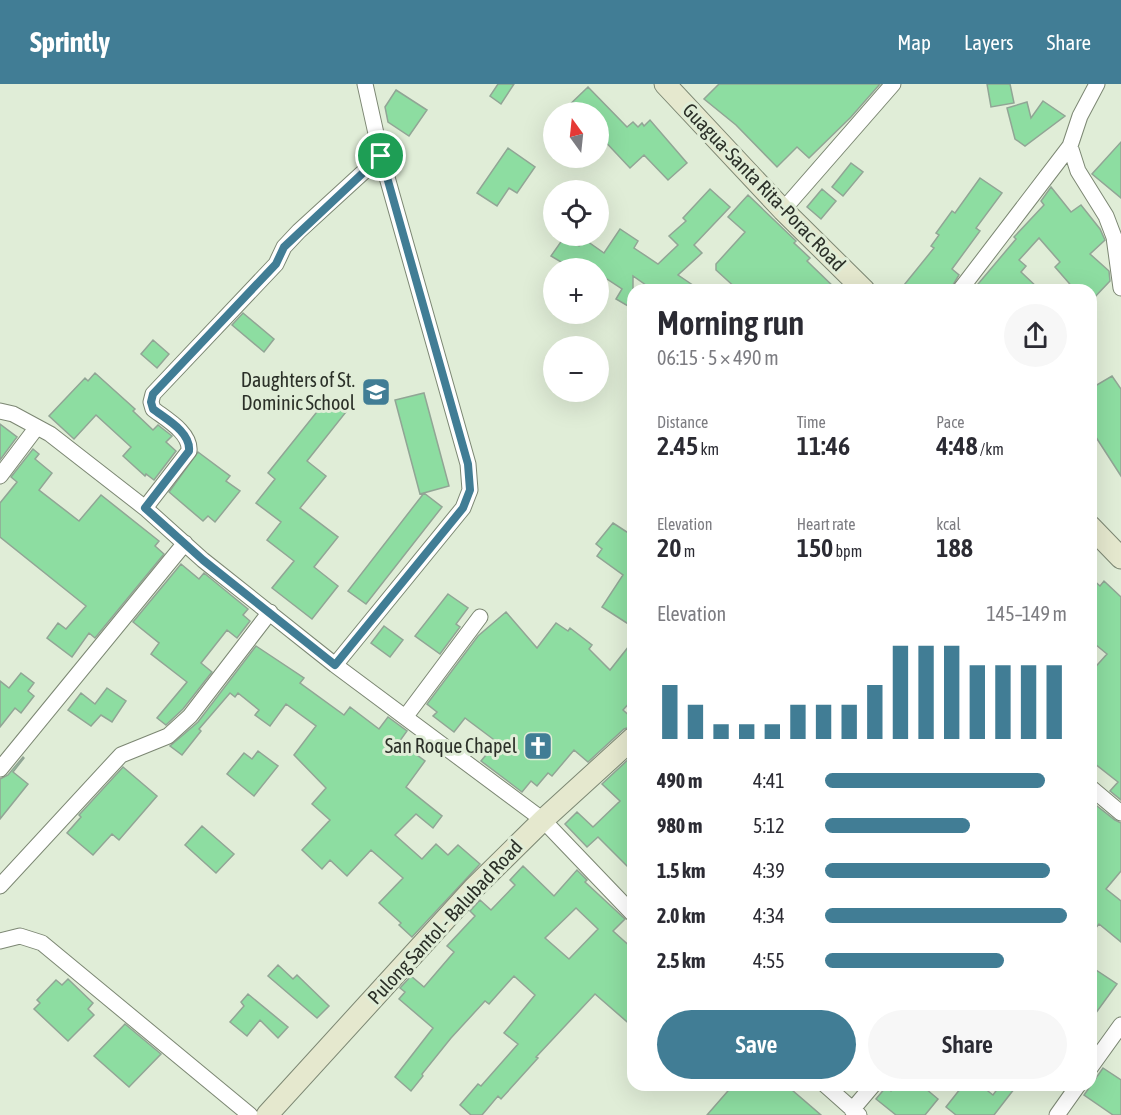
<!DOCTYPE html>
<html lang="en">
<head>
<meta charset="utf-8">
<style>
  body { margin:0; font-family:"Asap Condensed",sans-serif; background:#f7f7f7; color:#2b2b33; height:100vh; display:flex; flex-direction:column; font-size:22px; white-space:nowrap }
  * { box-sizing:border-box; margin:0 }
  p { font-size:20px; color:#7c7c81 }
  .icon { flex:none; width:33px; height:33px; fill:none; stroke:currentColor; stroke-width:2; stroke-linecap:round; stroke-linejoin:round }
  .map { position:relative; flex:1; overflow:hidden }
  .sheet { position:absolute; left:627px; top:200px; width:470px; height:807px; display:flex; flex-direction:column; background:#fff; border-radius:18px; box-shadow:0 6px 24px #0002 }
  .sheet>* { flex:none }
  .needle { width:39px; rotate:345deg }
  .tools { position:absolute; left:543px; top:18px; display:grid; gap:12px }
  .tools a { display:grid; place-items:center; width:66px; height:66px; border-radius:50%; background:#fff; box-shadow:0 6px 24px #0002; font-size:30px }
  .pin { position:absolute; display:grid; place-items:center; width:51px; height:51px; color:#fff; margin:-26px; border:3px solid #fff; border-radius:50%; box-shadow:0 2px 6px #0007 }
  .round { display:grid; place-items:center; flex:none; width:63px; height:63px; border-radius:32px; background:#f7f7f7 }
  .overview { display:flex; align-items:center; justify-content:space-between; height:102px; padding:0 30px }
  h1 { font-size:33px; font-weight:600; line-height:45px }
  .metrics { display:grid; grid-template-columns:repeat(3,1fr); gap:9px; height:102px; padding:6px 30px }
  .metrics div { display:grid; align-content:center }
  .metrics b { font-size:26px; font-weight:600 }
  .metrics small { font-size:16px; font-weight:400 }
  .metrics p { font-size:16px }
  .chart { height:168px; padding:12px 30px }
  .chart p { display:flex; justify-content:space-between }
  .chart svg { width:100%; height:108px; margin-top:6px; stroke:#417d95; stroke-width:6 }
  .primary-button { display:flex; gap:12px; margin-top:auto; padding:12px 30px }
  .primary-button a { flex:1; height:69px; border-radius:36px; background:#417d95; color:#fff; font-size:24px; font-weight:600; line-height:69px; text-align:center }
  .primary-button a+a { background:#f7f7f7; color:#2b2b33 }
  ul { padding:0 30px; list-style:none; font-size:20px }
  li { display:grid; grid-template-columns:96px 72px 1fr; align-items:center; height:45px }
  li i { height:15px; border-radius:8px; background:#417d95 }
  header { display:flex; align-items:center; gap:36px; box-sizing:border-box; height:84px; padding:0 30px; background:#417d95; color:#fff }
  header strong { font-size:28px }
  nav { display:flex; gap:33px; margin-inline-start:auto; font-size:21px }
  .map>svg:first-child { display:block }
</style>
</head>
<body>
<header>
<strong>Sprintly</strong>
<nav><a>Map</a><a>Layers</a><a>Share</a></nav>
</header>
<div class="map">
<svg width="1121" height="1031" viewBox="0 0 1121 1031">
  <rect width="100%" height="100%" fill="#e0edd7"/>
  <!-- building -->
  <path fill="#8ddda1" stroke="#91a595" stroke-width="1.5" fill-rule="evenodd" d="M498,0H514L501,20L490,12Z
    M719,0H880L851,33L809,74L797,63L777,83L736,41L704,15Z
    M987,0H1010L1014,19L991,23Z
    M588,3L627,43L633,38L638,43L642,39L644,42L650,36L687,79L668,96L644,71L630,84L598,50V28H562Z
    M396,6L427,26L409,52L388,38L385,23Z
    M1043,17L1065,32L1025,62L1015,55L1007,24L1027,18L1031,34Z
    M1121,58V114L1092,90Z
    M508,64L535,83L517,109L509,104L497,122L477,109Z
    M851,79L863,88L843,112L832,103Z
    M980,94L1002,109L976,144L980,147L952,185L959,191L950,206H900L934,164L931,162L939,151L936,149L952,127L955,129Z
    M1051,103L1071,128L1081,121L1100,145L1105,156L1090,170L1109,187L1110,197L1090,218V206H1075L1055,183L1060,178L1039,154L1019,176L1026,182L1021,188L1040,206H973L1016,155L1014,153L1044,121L1041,117Z
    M710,105L730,123L694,161L702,169L678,191L700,206H653L633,192V225L616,215L622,205L598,189V184H571L551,172L565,152L579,162L584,155L604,169L620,145L638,157L634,164L658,180L678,161L669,152L686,137L683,134Z
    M822,105L836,117L821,135L807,123Z
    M748,111L796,157L794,159L810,174L807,177L837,206H738L716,186V180L745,148L728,133Z
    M243,229L274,255L264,268L232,241Z
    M153,256L169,270L157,284L141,270Z
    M95,289L135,325L133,327L153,346L158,341L172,352L166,358L176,367L154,396L146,390L145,392L123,372L131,363L96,331L74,355L49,332L85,294L88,297Z
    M1112,292L1121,305V392L1090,344V305Z
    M424,309L449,402L420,410L395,316Z
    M328,314L346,328L307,377L326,392L300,424L338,453L314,483L338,502L312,535L272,504L294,477L267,456L281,438L256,419L275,395L268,389Z
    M0,340L17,353L0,376Z
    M33,365L39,370L35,375L52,389L39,406L79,437L101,411L159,457L155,462L164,470L95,554L89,549L72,573L47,554L58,539L66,545L86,522L0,453V419L17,398L11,393Z
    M198,368L230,392L226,397L240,407L215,438L208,432L203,437L169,408Z
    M424,409L442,423L366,520L348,507Z
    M613,439L633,452V543L602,523L623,491L597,472L602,465L596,460Z
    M181,480L199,495L204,489L248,525L243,531L250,537L237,554L227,546L201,579L212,588L183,625L166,641L157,634L187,598L151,570L159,559L133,538Z
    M1090,493L1100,502L1104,497L1121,513V716L1110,707L1118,698L1090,676V589L1107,570L1090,556Z
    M448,510L468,524L456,540L460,543L440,570L415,552Z
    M506,528L537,564L556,539L568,547L570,544L592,561L589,565L610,586L633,557V615L623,626L633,635V642L624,645L588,678L574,666L552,692L548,689L537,702L531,697L522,708L481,677L497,658L465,634L454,648L433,632L437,628L427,620L478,552Z
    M384,542L403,556L390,573L371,559Z
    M256,562L304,594L300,599L344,631L350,623L379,645L388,633L407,647L399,658L425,677L406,703L442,732L433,744L416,730L395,751L422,775L436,760L448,771L458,761L480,780L412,853L399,841L401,839L379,819L403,794L371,766L347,792L330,776L322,785L302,766L330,736L312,720L326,704L294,671L316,642L286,620L270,642L255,631L259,626L238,609L235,613L230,609L199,645L201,647L182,671L170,662L198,638Z
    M21,589L34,599L28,607L34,612L21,629L15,624L0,643V597L9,604Z
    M107,604L126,617L112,638L101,631L91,642L68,626L81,609L95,620Z
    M258,667L278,682L254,712L227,690L244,669L252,675Z
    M633,671V788L598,753L587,763L565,740L577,728L593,743L620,717L602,700Z
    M23,673L24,674L13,688L28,700L0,735V695L8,691Z
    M123,683L157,712L119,756L112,750L93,771L67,749L81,733L79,731Z
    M1097,722L1115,736L1121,739V787L1106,805L1121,817V858L1099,840L1090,851V729Z
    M202,742L234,770L216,789L185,761Z
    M523,782L554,812L577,786L587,796L585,798L625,835L613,847L633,865V943L595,910L536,973L538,974L501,1015L498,1012L482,1031H471L460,1021L478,1000L481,1002L518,960L504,949L535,911L514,892L489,920L485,917L451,954L422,990L423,992L411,1007L395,993L433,944L399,915L405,908L400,904L411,892L424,903L454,868L447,862L475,832L470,827L480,816L491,826L515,801L510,796ZM576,824L598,845L569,875L545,854Z
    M278,881L293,895L297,891L329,922L317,934L268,892Z
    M1090,882L1117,900L1090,937Z
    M68,895L93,919L88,925L94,931L68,957L34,925L40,919L37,916L56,896L62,901Z
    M248,910L288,943L278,954L260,936L247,952L230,938L244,922L241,918Z
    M125,940L161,970L129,1003L94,972Z
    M1103,984L1121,996V1031H1113L1084,1011Z
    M734,1000H785L821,1031H707Z
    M897,1000H920L938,1015L925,1031H896L876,1015L886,1003L891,1007Z
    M964,1000H979L993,1011L1001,1000H1018L994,1031H956L946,1023Z"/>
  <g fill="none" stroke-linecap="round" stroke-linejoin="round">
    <!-- street casing -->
    <g stroke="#7c8773" stroke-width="17">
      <path id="street" d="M1070,62L1078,87L1106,132L1114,153L1121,204
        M783,126L893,0
        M960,206L1070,62L1080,32L1097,0
        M0,327L13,330L50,350L145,424L203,476L335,581L543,736L633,830
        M0,392L37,343
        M145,424L189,367C191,349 166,335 153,325L151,318L153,310L276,180L284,163L299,147L381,72
        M335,581L463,424L470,406L468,380L381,72L365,0
        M406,632L480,533
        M0,685L185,459
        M1090,703L1121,729
        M0,802L121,671L168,652L190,632L270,528
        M0,857L20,852L42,859L250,1031
        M1090,984L1121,941
        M824,1000L859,1031
        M852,1026L874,1000
        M1057,1031L1079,1000"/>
    </g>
    <!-- secondary casing -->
    <g stroke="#7c8773" stroke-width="23">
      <path id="secondary" d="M665,0L783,126L864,206
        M1090,442L1121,474
        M267,1031L473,805L543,736L633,654"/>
    </g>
    <!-- street -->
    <use href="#street" stroke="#fff" stroke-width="15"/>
    <!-- secondary -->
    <use href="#secondary" stroke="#e5e8ce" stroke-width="21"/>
  </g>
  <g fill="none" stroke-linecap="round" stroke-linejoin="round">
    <!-- route casing -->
    <g stroke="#fff" stroke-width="12">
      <path id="route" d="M381,72L468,380L470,406L463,424L335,581L203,476L145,424L189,367C191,348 166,335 153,325L151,318L153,310L276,180L284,163Z"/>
    </g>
    <!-- route -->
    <use href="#route" stroke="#417d95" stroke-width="8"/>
  </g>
  <!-- icons -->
  <defs>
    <g id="school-square" transform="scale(1.5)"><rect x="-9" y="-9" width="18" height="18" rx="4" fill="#417d95" stroke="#e0edd7"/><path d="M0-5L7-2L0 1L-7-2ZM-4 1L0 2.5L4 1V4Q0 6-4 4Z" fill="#fff"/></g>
    <g id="church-square" transform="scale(1.5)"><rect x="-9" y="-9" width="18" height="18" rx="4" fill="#417d95" stroke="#e0edd7"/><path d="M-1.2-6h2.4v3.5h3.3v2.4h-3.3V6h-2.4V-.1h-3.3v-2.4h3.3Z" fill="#fff"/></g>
  </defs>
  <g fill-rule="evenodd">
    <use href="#school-square" x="376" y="308"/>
    <use href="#church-square" x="538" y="662"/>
  </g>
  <g text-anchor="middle" stroke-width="6" stroke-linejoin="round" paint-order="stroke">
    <!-- street labels -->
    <g font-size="20" fill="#2b3028" stroke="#e0edd7">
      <text transform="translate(764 103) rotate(46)" y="7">Guagua-Santa Rita-Porac Road</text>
      <text transform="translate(445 838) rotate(-47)" y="7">Pulong Santol - Balubad Road</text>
    </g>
    <!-- poi labels -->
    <g font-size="20" fill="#2b3028" stroke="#e0edd7" text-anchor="end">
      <text x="355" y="303">Daughters of St.<tspan x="355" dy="23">Dominic School</tspan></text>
      <text x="517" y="669">San Roque Chapel</text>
    </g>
  </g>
</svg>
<div class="tools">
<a><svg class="needle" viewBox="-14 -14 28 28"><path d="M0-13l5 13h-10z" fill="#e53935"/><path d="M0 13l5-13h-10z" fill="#7c7c81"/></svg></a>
<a><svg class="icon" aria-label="locate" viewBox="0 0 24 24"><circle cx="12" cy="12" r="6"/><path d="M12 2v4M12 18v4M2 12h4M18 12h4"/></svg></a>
<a>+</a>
<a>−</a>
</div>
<div class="pin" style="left:381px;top:72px;background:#1e9e55"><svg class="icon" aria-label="arrive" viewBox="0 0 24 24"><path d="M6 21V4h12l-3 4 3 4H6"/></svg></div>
<section class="sheet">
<div class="overview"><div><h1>Morning run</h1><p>06:15 · 5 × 490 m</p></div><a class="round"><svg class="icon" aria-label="share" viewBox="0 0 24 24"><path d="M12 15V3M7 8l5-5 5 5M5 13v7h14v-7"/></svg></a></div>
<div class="metrics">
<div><p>Distance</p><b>2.45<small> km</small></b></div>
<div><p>Time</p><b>11:46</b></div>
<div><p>Pace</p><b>4:48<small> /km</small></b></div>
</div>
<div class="metrics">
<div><p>Elevation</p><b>20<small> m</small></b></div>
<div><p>Heart rate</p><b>150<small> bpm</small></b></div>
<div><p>kcal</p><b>188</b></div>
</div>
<div class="chart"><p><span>Elevation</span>145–149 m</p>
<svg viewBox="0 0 160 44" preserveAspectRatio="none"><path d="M5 44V22M15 44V30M25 44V38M35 44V38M45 44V38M55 44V30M65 44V30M75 44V30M85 44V22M95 44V6M105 44V6M115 44V6M125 44V14M135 44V14M145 44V14M155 44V14"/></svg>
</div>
<ul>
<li><b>490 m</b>4:41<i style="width:91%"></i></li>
<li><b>980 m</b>5:12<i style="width:60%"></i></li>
<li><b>1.5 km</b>4:39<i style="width:93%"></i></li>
<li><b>2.0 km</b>4:34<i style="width:100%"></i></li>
<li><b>2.5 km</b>4:55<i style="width:74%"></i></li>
</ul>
<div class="primary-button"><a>Save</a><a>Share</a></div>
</section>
</div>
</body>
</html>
